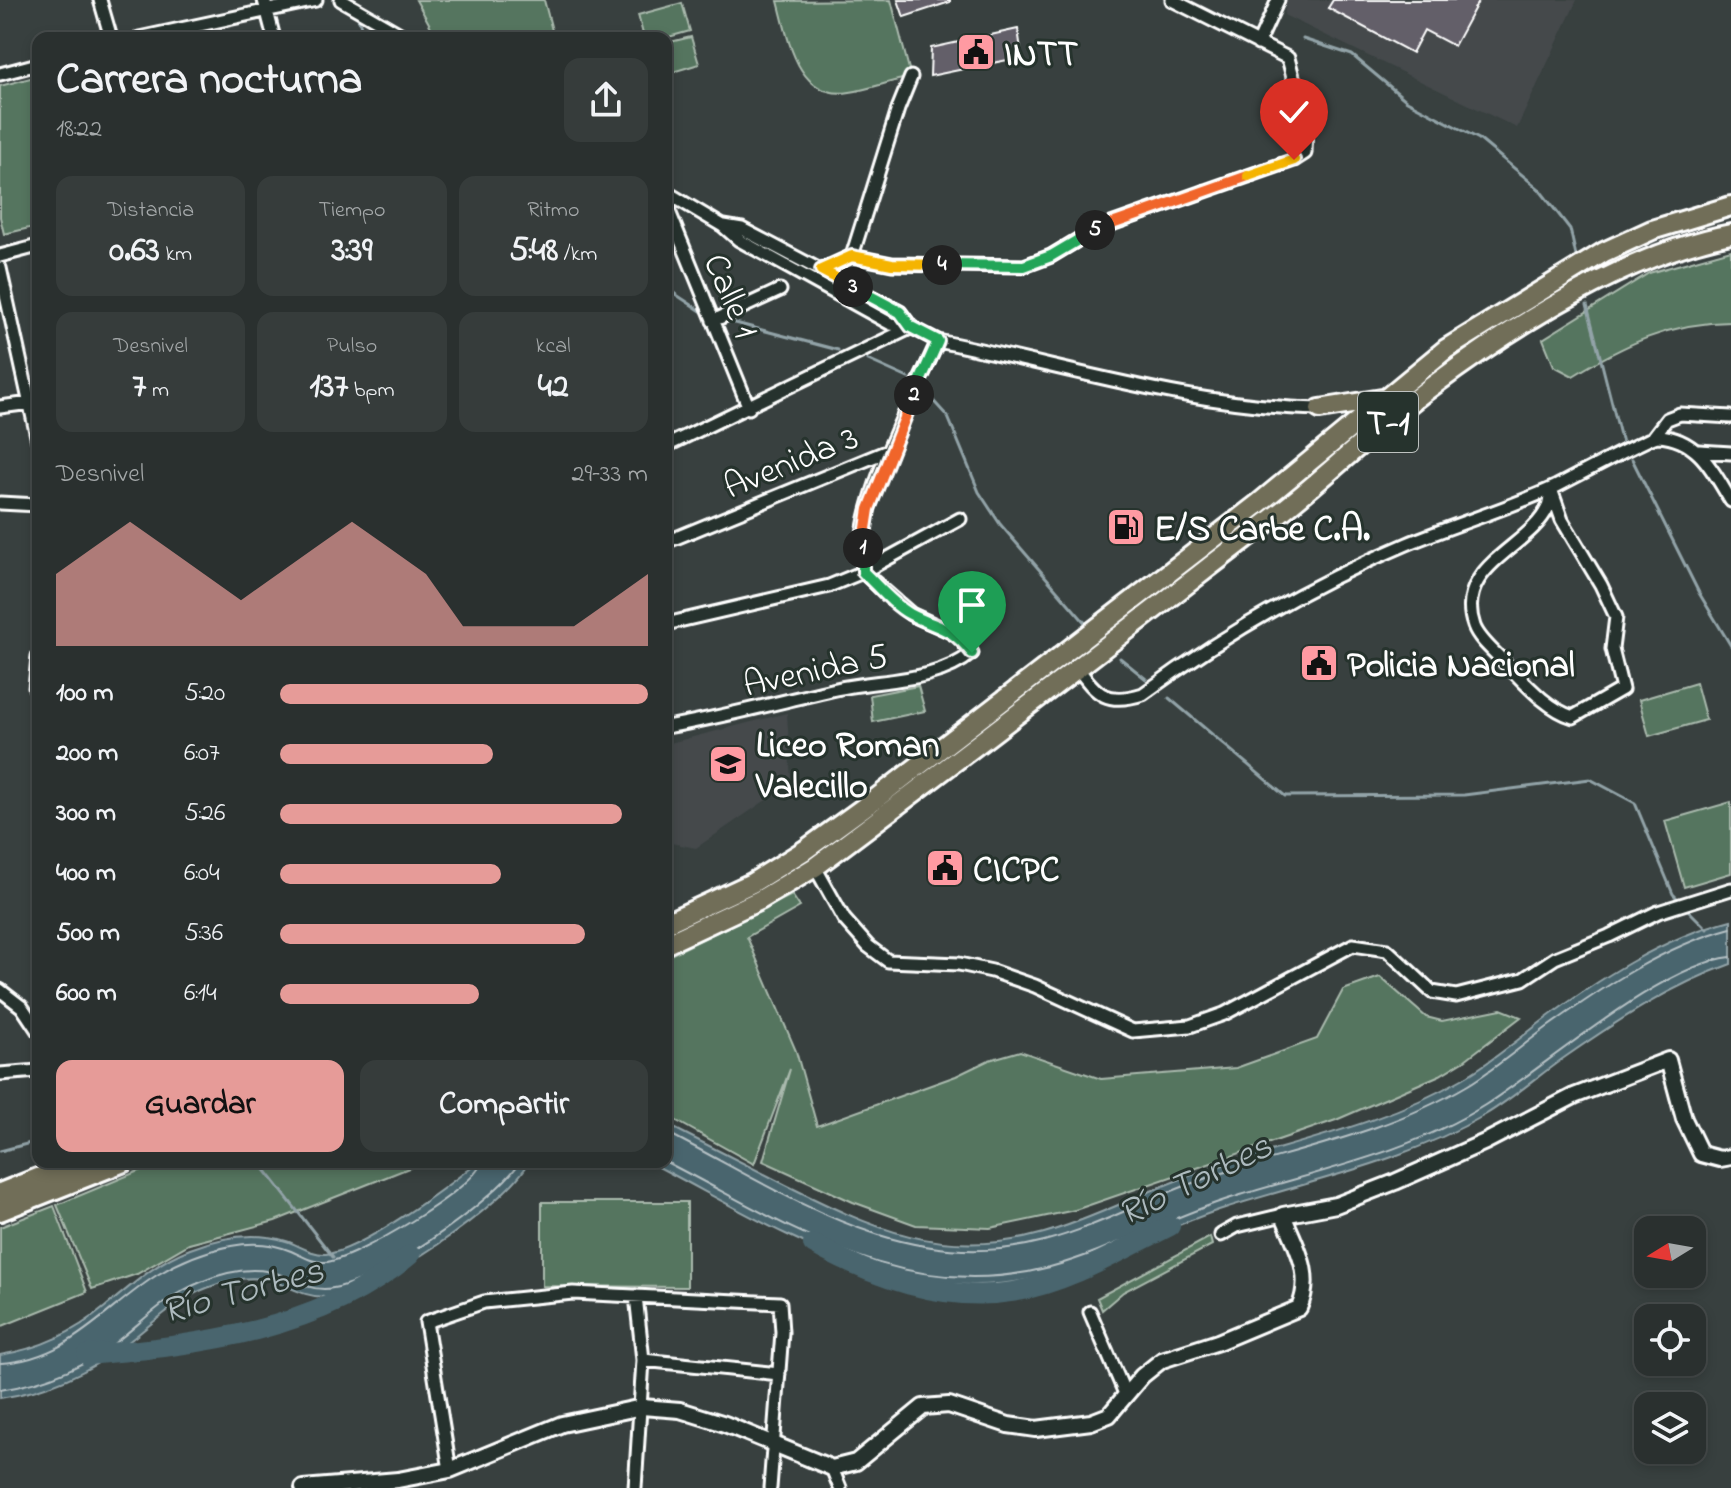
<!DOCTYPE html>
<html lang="es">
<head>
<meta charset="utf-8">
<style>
  body { margin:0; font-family:"Indie Flower",sans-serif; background:#363c3b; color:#f1f3f6; height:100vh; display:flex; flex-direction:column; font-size:30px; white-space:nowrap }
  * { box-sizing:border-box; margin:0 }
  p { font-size:26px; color:#a5a9aa }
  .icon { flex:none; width:44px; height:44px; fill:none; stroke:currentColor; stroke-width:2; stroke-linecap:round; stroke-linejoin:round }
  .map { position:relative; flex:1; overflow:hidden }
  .sheet { position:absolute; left:32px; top:32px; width:640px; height:1136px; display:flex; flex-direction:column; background:#2a302f; border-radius:16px; box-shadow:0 4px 12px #0003,0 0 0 2px #464b4b }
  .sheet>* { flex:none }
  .needle { width:52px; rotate:259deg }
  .buttons { position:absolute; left:1634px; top:1216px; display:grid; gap:16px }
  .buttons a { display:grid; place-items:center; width:72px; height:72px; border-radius:16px; background:#2a302f; box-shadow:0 4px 12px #0003,0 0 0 2px #464b4b; font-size:40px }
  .pin { position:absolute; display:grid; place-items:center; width:68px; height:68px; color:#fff; margin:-82px -34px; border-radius:50% 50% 50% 0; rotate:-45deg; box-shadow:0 0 8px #0007 }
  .pin .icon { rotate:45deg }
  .km { position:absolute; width:40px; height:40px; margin:-20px; border-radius:50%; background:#222; color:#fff; font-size:22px; line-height:40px; text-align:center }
  .round { display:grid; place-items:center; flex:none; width:84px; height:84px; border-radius:16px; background:#363c3b }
  .headline { display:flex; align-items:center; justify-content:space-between; height:136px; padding:0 24px }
  h1 { font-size:44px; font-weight:700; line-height:60px }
  .figures { display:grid; grid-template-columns:repeat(3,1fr); gap:12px; height:136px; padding:8px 24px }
  .figures div { display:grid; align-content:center; border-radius:16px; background:#363c3b; text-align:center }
  .figures b { font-size:34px; font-weight:700 }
  .figures small { font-size:22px; font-weight:400 }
  .figures p { font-size:22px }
  .chart { height:224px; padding:16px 24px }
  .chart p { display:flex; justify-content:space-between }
  .chart svg { width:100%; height:144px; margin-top:8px; fill:#e69b98; opacity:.7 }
  .button { display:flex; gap:16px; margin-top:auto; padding:16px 24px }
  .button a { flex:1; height:92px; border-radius:16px; background:#e69b98; color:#111; font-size:32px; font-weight:700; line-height:92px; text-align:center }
  .button a+a { background:#363c3b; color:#f1f3f6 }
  ul { padding:0 24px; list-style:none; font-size:26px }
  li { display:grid; grid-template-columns:128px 96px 1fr; align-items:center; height:60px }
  li i { height:20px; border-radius:10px; background:#e69b98 }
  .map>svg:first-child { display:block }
</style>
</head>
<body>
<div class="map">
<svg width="1731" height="1488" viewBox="0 0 1731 1488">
  <rect width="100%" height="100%" fill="#38403f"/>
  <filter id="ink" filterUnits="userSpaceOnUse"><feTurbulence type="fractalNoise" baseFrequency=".0125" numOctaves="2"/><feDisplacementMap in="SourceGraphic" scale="16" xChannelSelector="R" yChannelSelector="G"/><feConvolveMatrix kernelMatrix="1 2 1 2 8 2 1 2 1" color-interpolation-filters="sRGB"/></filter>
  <g filter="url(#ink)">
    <!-- built -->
    <path fill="#45494c" d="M1287,0H1577L1517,128L1284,15Z
      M787,713L791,783L696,848L666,842V744Z"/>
    <!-- green -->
    <path fill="#55755e" stroke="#aabaae" stroke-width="2" d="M416,0H544L554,38H437Z
      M891,0L911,77C890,81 870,89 850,92C797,101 788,38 778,1Z
      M682,3L690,31L665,38H644L638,15Z
      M691,37L699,64L666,74V43Z
      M38,76V226L4,234L0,217V86Z
      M1731,250V322C1671,322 1623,345 1573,376L1554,366L1543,339L1649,273Z
      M1696,683L1706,720L1649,736L1639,700Z
      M918,686L925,711L873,722L870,695Z
      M1731,802V873L1684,887L1665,821Z
      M792,895L800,907L747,937L796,1051L817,1126L956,1076L989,1060L1020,1051L1101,1079L1236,1068L1317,1039L1343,990L1380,977L1426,1017L1442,1021L1501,1009L1521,1017L1465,1060L1440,1075L1336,1120L1075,1210L990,1228L916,1225L853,1202L763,1161L790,1069L754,1164L666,1115V957Z
      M160,1162H424L275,1221L189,1244L137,1274L92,1289L57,1205Z
      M542,1202H687V1287L542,1286Z
      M54,1206L87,1292L0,1327V1227Z
      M1210,1237L1212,1245L1123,1292L1102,1310L1097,1298Z"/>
    <!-- water -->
    <path fill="#49656e" stroke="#92a3a8" stroke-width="2" d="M1731,920V964C1672,985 1620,1019 1568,1055C1540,1074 1515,1097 1485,1115C1404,1162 1313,1180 1225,1208C1167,1226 1114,1257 1056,1273C904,1318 777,1228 649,1162H666V1124C705,1144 745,1164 784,1184C872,1228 943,1262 1044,1233C1100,1217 1151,1187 1207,1170C1294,1142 1383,1125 1462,1079C1490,1063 1515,1042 1541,1022C1597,980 1662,938 1731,920Z
      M477,1162H529C506,1205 374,1296 325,1297C307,1297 294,1289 278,1283C255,1274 230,1279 207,1288C175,1300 154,1323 127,1343C90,1372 47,1391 0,1398V1355C38,1349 75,1332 105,1307C132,1285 156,1262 190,1249C221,1237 254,1231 286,1241C299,1245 312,1255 326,1254C359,1252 450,1185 477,1162Z"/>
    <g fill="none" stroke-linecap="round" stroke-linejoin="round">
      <!-- shore -->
      <path stroke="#b6c1c5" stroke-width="2" d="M666,1132C786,1193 903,1279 1044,1241C1102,1226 1155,1194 1213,1176C1299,1149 1389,1132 1468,1085C1496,1068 1520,1047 1546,1028C1602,988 1664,946 1731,928
        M666,1162C792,1226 902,1306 1050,1267C1112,1250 1169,1217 1231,1198C1317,1171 1407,1154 1485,1105C1546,1066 1662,964 1731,957
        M0,1363C69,1360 105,1308 157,1275C180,1261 205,1251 231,1246C251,1242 272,1243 291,1251C303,1256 312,1263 325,1262C351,1262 479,1186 481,1162
        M0,1390C46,1383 91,1364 126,1334C150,1314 171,1294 201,1282C227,1271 257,1265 284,1276C298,1282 308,1289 324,1289C371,1289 495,1201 520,1162"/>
      <!-- stream -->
      <path stroke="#92a3a8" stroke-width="3" d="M358,18L365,38
        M1303,39L1352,55L1407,101L1479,139L1539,189L1570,229L1576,256
        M666,288L704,313
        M1587,305L1622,443
        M724,320L838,350
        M868,360L908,378
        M928,395L948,417L979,492L1000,524L1087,625
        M1632,459L1699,593L1731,646
        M1120,658L1146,679
        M1169,698L1285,796L1464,795L1590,779L1635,803L1673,894L1679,900
        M1684,906L1707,929
        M0,1151L38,1141
        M259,1162L333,1257"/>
      <!-- river -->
      <path stroke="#49656e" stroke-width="20" d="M813,1244C871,1277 945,1303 1012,1292C1068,1283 1120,1251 1170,1226
        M87,1355C199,1345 321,1331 410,1255"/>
    </g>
    <!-- building -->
    <path fill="#635e69" stroke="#fff" stroke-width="2" d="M898,0H950V2L904,17Z
      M1333,0H1479L1454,46L1424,30L1412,53L1328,8Z
      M1018,29L1022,57L930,76L931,48Z"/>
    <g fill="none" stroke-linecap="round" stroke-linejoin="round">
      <!-- minor casing -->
      <g stroke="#fff" stroke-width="17">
        <path id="minor" d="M100,0L111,38
          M264,0L274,38
          M341,0L407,38
          M139,38L316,0
          M1258,44L1278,0
          M0,74L38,64
          M666,192L723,226L739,240L891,324L911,327L938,341C1065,366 1190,407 1320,409
          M666,204L749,408
          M724,226L742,229L900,312L911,327
          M0,256L38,246
          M852,256L892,264L1024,266L1051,256L1094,230L1294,160L1305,153L1306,126L1288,58L1172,0
          M852,256L898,109L911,77
          M0,268L38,441
          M821,270L852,256
          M713,321L780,290
          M0,407L38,402
          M1654,436L1667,419L1680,414L1731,417
          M666,446L910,328
          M1699,451L1731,453
          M1551,489L1562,520L1601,585L1616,617L1612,649L1622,689L1573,717C1547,709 1525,683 1506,664C1496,653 1479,640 1474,626C1453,566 1530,548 1548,507C1550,502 1550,494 1551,489Z
          M0,503L38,505
          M666,542L890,450
          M666,624L829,586L863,572L960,519
          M1077,667C1097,696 1108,705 1143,694C1226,633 1311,584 1407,544C1456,524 1507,509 1555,487C1569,480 1651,436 1658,436C1698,438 1713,471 1731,501
          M35,688L38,656
          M666,727C723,717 779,702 836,689C880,679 936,683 972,653L958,635L911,614L863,572C863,559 861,546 863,534C871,477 914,394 938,341
          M815,867L844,919L868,946L888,961L959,964L992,971L1035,986L1133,1031L1190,1026L1224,1014L1353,945L1387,950L1432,992L1456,996L1523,979L1555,958L1609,936L1658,912L1731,889
          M0,990L22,1007L38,1031
          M0,1074L38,1071
          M1221,1235L1237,1226L1283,1215
          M1090,1312L1126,1396
          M643,1360L779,1374
          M832,1468L840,1488
          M450,1470L426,1322L484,1302L573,1293L780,1303L782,1332L770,1488
          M635,1488L643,1360L636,1296"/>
      </g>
      <!-- tertiary casing -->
      <g stroke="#fff" stroke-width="20">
        <path id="tertiary" d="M303,1488L398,1480L450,1470L562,1424L642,1407L680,1410L725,1424L832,1468L856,1462L923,1407L949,1405L1008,1425L1036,1429L1091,1422L1109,1415L1142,1376L1162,1360L1218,1342L1299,1308C1314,1274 1296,1247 1283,1215L1336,1205L1395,1182L1485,1142L1574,1096L1668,1060L1684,1119L1701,1154L1720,1159L1731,1157"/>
      </g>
      <!-- trunk casing -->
      <g stroke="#fff" stroke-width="24">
        <path id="trunk" d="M1320,409L1382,399
          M666,923L752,883L805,850L874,800L1258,504L1446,349L1604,252L1652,230L1731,206
          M666,944L760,900L815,867C972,750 1127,630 1282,511C1333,471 1379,425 1431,387C1514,325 1629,253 1731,234
          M0,1193L78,1162
          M0,1211L124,1162"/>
      </g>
      <!-- minor -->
      <use href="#minor" stroke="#26332d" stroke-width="11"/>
      <!-- tertiary -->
      <use href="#tertiary" stroke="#26332d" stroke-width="14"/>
      <!-- trunk -->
      <use href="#trunk" stroke="#716e59" stroke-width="18"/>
    </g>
  </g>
  <g fill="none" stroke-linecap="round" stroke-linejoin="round" filter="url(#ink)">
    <!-- split-1 casing -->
    <g stroke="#fff" stroke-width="16">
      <path id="split-1" d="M863,548V572C878,586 892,604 910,614C938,629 950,625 972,653"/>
    </g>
    <!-- split-2 casing -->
    <g stroke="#fff" stroke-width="16">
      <path id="split-2" d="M863,548L869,509L914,395"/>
    </g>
    <!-- split-3 casing -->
    <g stroke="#fff" stroke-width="16">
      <path id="split-3" d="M853,287L900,312L911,327L938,341L914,395"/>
    </g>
    <!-- split-4 casing -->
    <g stroke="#fff" stroke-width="16">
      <path id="split-4" d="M853,287L821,270L852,256L892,264L942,265"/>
    </g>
    <!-- split-5 casing -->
    <g stroke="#fff" stroke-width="16">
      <path id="split-5" d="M942,265L1024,266L1051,256L1095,230"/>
    </g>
    <!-- split-6 casing -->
    <g stroke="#fff" stroke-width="16">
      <path id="split-6" d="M1095,230L1248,176"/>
    </g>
    <!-- split-7 casing -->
    <g stroke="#fff" stroke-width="16">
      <path id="split-7" d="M1248,176L1294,160"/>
    </g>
    <!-- split-1 -->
    <use href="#split-1" stroke="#22a559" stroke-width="10"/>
    <!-- split-2 -->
    <use href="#split-2" stroke="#f0652b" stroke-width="10"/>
    <!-- split-3 -->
    <use href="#split-3" stroke="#22a559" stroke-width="10"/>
    <!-- split-4 -->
    <use href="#split-4" stroke="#f5b400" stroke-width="10"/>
    <!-- split-5 -->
    <use href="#split-5" stroke="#22a559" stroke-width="10"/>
    <!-- split-6 -->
    <use href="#split-6" stroke="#f0652b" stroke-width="10"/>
    <!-- split-7 -->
    <use href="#split-7" stroke="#f5b400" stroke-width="10"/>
  </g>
  <!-- icons -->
  <defs>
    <g id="civic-square" transform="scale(2)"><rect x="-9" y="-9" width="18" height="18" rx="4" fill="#ff9aa2" stroke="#26332d"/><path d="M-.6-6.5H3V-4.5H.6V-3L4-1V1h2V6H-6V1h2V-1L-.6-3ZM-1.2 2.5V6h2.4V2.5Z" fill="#111"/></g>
    <g id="fuel-square" transform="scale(2)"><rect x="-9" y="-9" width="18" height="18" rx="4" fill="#ff9aa2" stroke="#26332d"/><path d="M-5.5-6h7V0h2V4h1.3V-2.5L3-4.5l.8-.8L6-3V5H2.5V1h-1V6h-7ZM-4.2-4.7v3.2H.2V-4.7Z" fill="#111"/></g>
    <g id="school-square" transform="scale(2)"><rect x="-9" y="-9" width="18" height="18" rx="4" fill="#ff9aa2" stroke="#26332d"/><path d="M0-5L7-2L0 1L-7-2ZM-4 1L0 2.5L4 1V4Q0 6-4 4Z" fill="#111"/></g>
  </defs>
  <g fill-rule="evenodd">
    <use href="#civic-square" x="976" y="52"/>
    <use href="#fuel-square" x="1126" y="527"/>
    <use href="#civic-square" x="1319" y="663"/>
    <use href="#school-square" x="728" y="764"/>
    <use href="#civic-square" x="945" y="868"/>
  </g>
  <g text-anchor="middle" stroke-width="6" stroke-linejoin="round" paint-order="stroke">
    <!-- shield labels -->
    <rect fill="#26332d" stroke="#bec2c0" stroke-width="2" x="1358" y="392" width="60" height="60" rx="6"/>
    <g font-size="34" font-weight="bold" fill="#fff">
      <text x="1388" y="434">T-1</text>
    </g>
    <!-- poi labels -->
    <g font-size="36" font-weight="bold" fill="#fff" stroke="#26332d" text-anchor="start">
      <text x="1004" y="65">INTT</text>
      <text x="1154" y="540">E/S Carbe C.A.</text>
      <text x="1347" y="676">Policia Nacional</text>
      <text x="756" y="756">Liceo Roman<tspan x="756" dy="41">Valecillo</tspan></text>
      <text x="973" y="881">CICPC</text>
    </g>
    <!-- street labels -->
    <g font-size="36" fill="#fff" stroke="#26332d">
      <text transform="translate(733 295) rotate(67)" y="13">Calle 1</text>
      <text transform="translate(790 460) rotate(-22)" y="13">Avenida 3</text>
      <text transform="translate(815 668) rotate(-12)" y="13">Avenida 5</text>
    </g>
    <!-- water labels -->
    <g font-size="38" font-style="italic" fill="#adbabe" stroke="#26332d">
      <text transform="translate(1194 1178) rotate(-26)" y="13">Río Torbes</text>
      <text transform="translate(242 1289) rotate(-15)" y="13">Río Torbes</text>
    </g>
  </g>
</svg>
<div class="buttons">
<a><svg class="needle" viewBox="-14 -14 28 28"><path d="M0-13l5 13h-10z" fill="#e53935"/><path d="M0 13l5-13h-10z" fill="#a5a9aa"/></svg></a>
<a><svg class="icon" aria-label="locate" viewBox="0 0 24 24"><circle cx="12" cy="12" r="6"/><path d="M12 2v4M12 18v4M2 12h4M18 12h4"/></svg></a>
<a><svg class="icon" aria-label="layers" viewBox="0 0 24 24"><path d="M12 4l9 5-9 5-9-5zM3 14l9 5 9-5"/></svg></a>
</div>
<div class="pin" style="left:972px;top:653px;background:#1e9e55"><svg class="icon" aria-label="arrive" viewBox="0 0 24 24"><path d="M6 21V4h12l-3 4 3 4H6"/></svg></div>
<div class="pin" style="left:1294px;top:160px;background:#d93025"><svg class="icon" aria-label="check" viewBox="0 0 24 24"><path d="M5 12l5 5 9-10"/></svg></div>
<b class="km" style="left:863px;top:548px">1</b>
<b class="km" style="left:914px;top:395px">2</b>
<b class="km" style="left:853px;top:287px">3</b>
<b class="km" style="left:942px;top:265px">4</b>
<b class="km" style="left:1095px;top:230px">5</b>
<section class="sheet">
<div class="headline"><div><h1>Carrera nocturna</h1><p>18:22</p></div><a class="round"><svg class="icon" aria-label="share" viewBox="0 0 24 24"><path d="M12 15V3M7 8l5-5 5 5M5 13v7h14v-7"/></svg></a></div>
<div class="figures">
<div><p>Distancia</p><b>0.63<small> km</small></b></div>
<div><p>Tiempo</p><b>3:39</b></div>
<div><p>Ritmo</p><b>5:48<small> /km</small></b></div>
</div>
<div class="figures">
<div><p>Desnivel</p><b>7<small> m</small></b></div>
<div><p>Pulso</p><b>137<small> bpm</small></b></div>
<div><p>kcal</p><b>42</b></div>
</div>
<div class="chart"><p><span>Desnivel</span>29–33 m</p>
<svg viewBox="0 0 160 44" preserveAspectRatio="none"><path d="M0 44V22L10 14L20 6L30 14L40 22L50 30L60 22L70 14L80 6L90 14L100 22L110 38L120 38L130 38L140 38L150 30L160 22V44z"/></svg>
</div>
<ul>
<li><b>100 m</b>5:20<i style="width:100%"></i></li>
<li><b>200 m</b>6:07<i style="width:58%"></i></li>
<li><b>300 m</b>5:26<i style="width:93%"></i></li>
<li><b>400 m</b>6:04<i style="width:60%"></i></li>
<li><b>500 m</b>5:36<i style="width:83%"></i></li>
<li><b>600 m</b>6:14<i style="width:54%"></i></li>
</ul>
<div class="button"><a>Guardar</a><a>Compartir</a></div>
</section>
</div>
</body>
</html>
